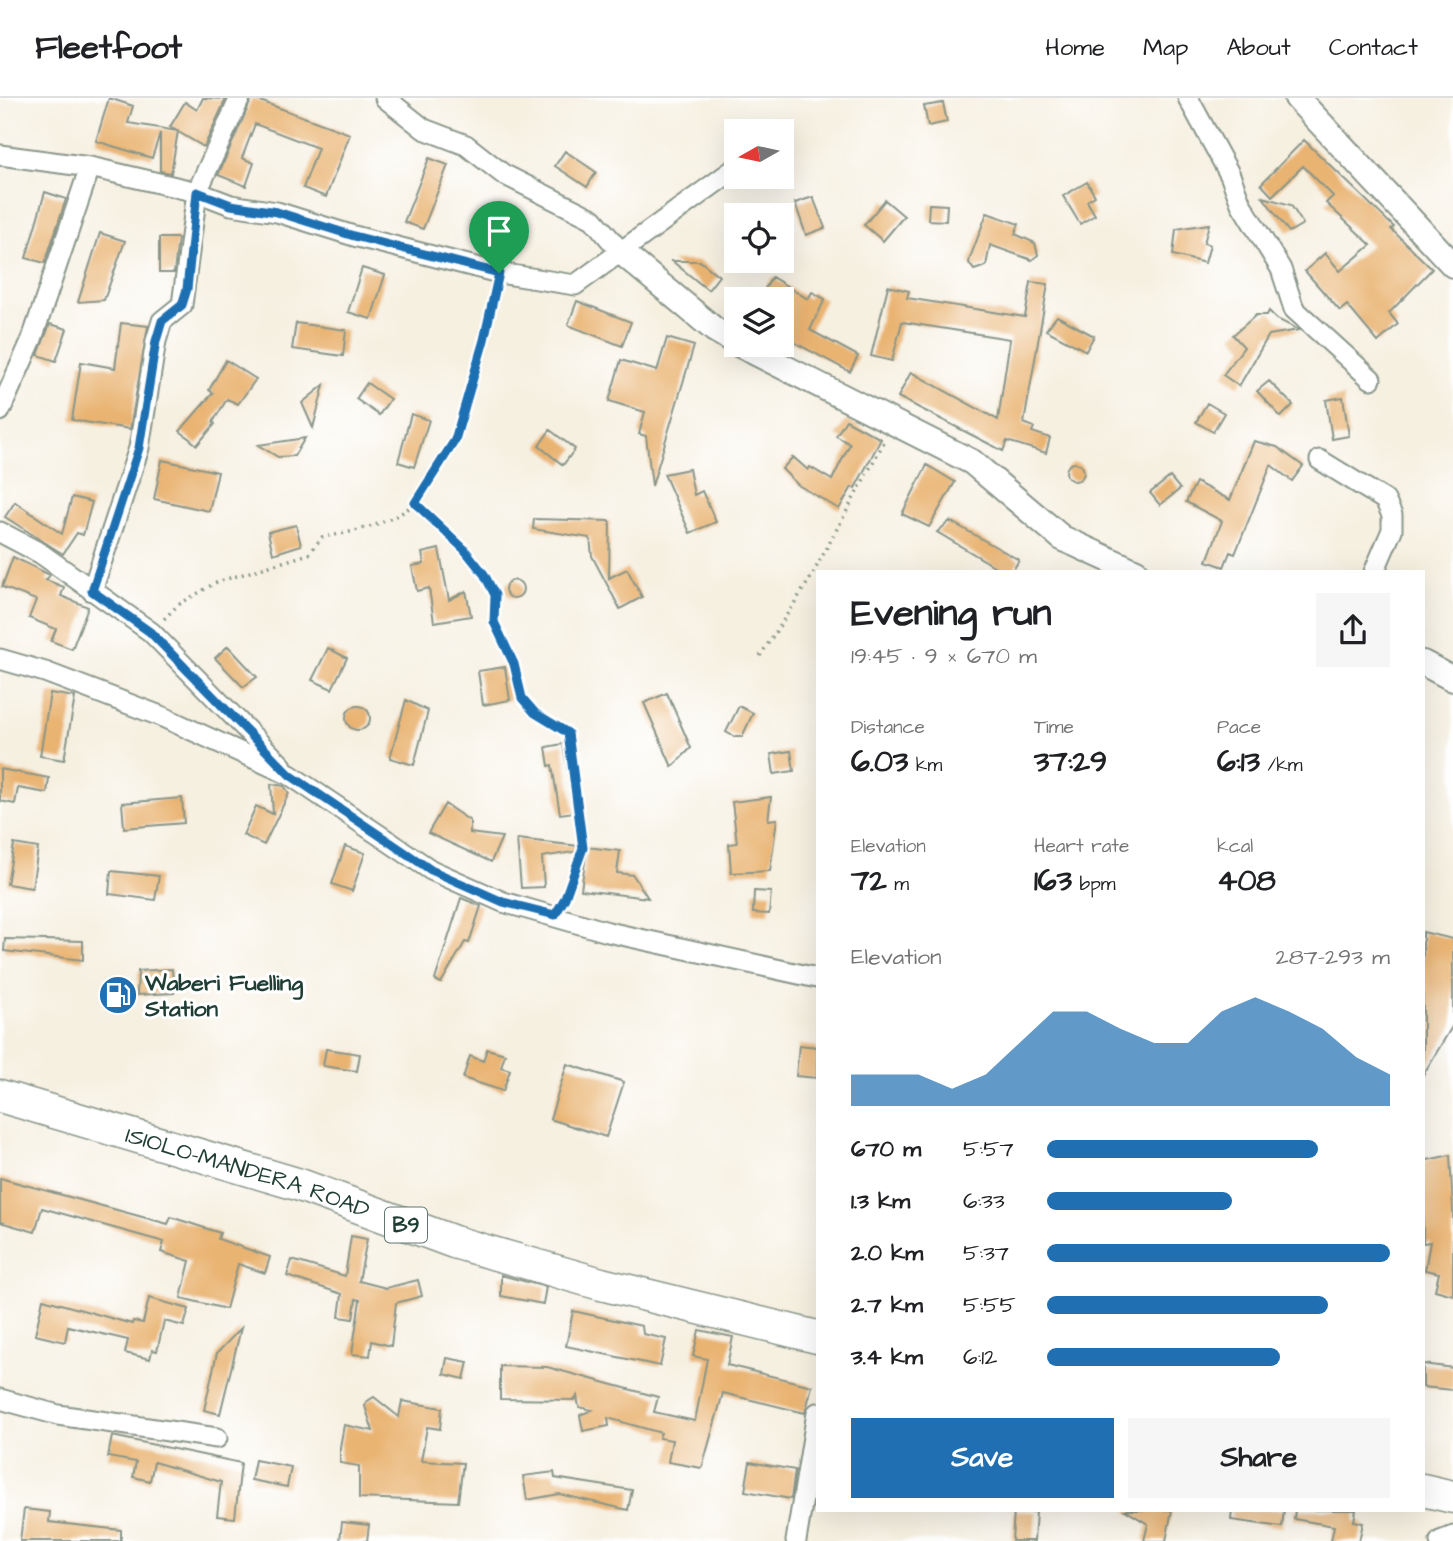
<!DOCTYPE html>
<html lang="en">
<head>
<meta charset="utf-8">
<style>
  body { margin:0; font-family:"Architects Daughter",sans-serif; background:#f6f6f6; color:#202124; height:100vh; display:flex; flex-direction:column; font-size:26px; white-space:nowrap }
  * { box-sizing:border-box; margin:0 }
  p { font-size:23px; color:#757577 }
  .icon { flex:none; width:38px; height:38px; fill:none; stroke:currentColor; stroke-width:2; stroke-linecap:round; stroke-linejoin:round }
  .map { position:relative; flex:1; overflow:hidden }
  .details { position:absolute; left:816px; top:472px; width:609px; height:942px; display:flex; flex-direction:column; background:#fff; border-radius:0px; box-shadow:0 7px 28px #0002 }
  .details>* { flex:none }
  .needle { width:46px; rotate:261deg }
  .buttons { position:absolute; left:724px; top:21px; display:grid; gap:14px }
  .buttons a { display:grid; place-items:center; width:70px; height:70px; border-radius:0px; background:#fff; box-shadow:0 7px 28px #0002; font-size:35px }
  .pin { position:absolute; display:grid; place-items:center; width:60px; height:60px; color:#fff; margin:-72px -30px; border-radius:50% 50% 50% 0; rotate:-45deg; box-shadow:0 0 7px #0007 }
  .pin .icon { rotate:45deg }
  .round { display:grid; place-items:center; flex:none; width:74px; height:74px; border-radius:0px; background:#f6f6f6 }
  .summary { display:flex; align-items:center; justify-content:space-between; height:119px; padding:0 35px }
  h1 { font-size:38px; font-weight:800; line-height:52px }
  .figures { display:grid; grid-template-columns:repeat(3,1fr); gap:10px; height:119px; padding:7px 35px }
  .figures div { display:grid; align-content:center }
  .figures b { font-size:30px; font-weight:800 }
  .figures small { font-size:19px; font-weight:400 }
  .figures p { font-size:19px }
  .chart { height:196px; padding:14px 35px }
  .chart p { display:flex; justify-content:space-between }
  .chart svg { width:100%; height:126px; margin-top:7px; fill:#1f6fb2; opacity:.7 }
  .button { display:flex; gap:14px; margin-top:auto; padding:14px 35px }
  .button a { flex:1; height:80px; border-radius:0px; background:#1f6fb2; color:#fff; font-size:28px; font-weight:800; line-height:80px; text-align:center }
  .button a+a { background:#f6f6f6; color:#202124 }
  ul { padding:0 35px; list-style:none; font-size:23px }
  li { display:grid; grid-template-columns:112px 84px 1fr; align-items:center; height:52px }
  li i { height:18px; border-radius:9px; background:#1f6fb2 }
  header { display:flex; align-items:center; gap:42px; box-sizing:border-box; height:98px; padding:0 35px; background:#fff; border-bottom:2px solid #e0e0e0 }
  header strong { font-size:33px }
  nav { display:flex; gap:38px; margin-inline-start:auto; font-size:24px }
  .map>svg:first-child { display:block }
</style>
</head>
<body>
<header>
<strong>Fleetfoot</strong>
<nav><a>Home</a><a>Map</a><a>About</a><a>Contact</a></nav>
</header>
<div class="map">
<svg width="1453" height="1443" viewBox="0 0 1453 1443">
  <rect width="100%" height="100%" fill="#fff"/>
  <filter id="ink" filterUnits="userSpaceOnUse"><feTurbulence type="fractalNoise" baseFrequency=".0143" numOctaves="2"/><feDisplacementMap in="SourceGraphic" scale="14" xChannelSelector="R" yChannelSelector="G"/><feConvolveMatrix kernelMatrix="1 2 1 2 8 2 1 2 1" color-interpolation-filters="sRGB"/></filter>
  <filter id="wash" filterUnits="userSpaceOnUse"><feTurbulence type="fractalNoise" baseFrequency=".00686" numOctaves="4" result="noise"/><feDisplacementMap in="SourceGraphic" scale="28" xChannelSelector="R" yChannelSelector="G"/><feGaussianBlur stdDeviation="1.57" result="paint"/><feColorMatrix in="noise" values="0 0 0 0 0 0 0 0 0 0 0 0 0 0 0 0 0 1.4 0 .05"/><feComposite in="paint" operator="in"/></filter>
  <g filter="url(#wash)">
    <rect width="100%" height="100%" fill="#f6f0e1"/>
    <g id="blocks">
      <!-- building -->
      <path fill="#e9b371" d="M109,0L133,8L128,25L178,33L171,75L160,73V35L152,60L96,43Z
        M203,0L226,1L204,49L170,29L185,4L197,12Z
        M252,0L350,36L326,99L303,90L318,50L255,26L242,60L254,65L246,88L218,77Z
        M943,5L947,24L928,28L924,8Z
        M1304,42L1394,129L1391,131L1432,171L1389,215L1398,226L1378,244L1347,207L1340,213L1305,173L1325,155L1340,173L1371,147L1326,105L1333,98L1303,68L1272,98L1261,86Z
        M565,53L596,74L587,89L555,68Z
        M429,60L448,67L423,131L404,124Z
        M1087,84L1095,98L1087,103L1095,117L1080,126L1063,98Z
        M45,94L66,101L45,165L26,160Z
        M813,99L825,130L806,137L795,105Z
        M1263,99L1291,107L1303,126L1289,134Z
        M885,102L904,118L883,143L864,127Z
        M929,106L947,107L946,123L928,122Z
        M987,115L1019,126L1015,136L1035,145L1038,157L1032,162L990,147L986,168L974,172L969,165L970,160Z
        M1209,126L1204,145L1210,147L1205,165L1173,157L1176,131Z
        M100,135L125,143L104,202L78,204Z
        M159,140H178L174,175H159Z
        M672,163H700L719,178L708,192Z
        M362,170L385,177L371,221L348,214Z
        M772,179L808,201L812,194L825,201L810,232L858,258L850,274L782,238V201H759Z
        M1031,184L1048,186L1024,325L1034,329L1032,334L1050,340L1046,355L1007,343L1003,353L898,299L911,274L998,322L1010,241L902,224L892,263L871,258L888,188L909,193L907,200L1025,219Z
        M577,203L631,224L622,248L568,227Z
        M1269,213L1277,221L1299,232L1269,237L1239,288L1223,277L1244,249L1233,237L1256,217H1267Z
        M1057,218L1094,238L1086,253L1046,232Z
        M121,225L148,228L130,331L72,322L81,264L115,270Z
        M296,225L346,232L343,258L292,251Z
        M50,226L67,231L56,263L38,257Z
        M667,240L694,248L652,388L646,338L639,336L645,314L609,303L621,262L657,273Z
        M226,262L256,281L238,306L227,301L213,324L215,326L197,347L180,333L213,295L209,292Z
        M1269,283L1293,307L1281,319L1257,293Z
        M367,285L390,301L379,317L356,301Z
        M324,287L313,330L302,305Z
        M1343,299L1349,338L1332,341L1326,302Z
        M1207,305L1224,315L1213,334L1196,324Z
        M411,316L429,322L414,369L398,364Z
        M846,322L881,341L855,390L852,389L839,411L798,387L782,371L793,359L808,372L810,369L832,382L850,346L836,338Z
        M550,332L575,351L563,367L539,348Z
        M305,340L294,358L278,359L258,347Z
        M1254,343L1277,349L1303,368L1292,383L1271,367L1235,456L1230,454L1224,469L1207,463L1222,423L1186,404L1196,384L1230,402Z
        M162,362L218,374L209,413L154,401Z
        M1066 374a9 9 0 1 1 18 0a9 9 0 1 1-18 0Z
        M927,367L955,384L929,429L902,416Z
        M689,371L694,397L702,393L716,424L690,435L664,376Z
        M1170,379L1180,391L1160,407L1150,395Z
        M72,399L92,404L83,437L77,435L63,456L5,419L15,404L62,436Z
        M534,421L610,423L609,480L627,471L642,499L620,511L592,458L590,440L533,431Z
        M950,423L1019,462L1012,474H1004L937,434Z
        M296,427L301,447L273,456L268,434Z
        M439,451L449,502L466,493L471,518L434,524L429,490L417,493L412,468L424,466L422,455Z
        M13,459L50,477L46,482L64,489L61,498L88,509L72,551L51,543L56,531L29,520L36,502L2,489Z
        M505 491a9 9 0 1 1 18 0a9 9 0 1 1-18 0Z
        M228,548L257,579L243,589L215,560Z
        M328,550L347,560L332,591L312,582Z
        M505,569L510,602L483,607L478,573Z
        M50,595L75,599L64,662L40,658Z
        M667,595L691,650L672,669L644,605Z
        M406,602L428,613L414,667L390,660Z
        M739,608L753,615L742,639H735L726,634Z
        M346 620a12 12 0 1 1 24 0a12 12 0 1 1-24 0Z
        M563,646L575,714L560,716L552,667L549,668L546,649Z
        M791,653L794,673L774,676L771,656Z
        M0,671L49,680L47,695L18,690L15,706L0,703Z
        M271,686L284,688L289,695L264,747L243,737L256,708L273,716Z
        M771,699L768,722L777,721L770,773L731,775L729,746L737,745L732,704Z
        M182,700L184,725L124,730L122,705Z
        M445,706L470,723V735L502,739L491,764L428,735Z
        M517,741L579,748V753L542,759L544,789L521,790Z
        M14,746L38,750L32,790L7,786Z
        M345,748L365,755L352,793L332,786Z
        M587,749L620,753L617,775L633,777L648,800L581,792Z
        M111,773L159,778L155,802L109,796Z
        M754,793L771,794L769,816L753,815Z
        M461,800L481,808L469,845L465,844L441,885L435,882Z
        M1423,834L1453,841V927L1423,977Z
        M5,841L83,843V862L4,853Z
        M172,871L174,895L137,897L138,873Z
        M799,947L817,949V980L796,978Z
        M326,951L360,956L357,973L323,968Z
        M487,951L505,956L501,969L510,972L503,993L463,980L470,958L483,963Z
        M567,966L624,984L606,1039L550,1021Z
        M1450,1057L1453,1110V1197L1435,1192L1439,1175L1425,1172L1430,1144L1423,1145V1063Z
        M0,1080L168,1126L171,1119L220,1135L218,1141L270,1159L265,1175L238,1166L226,1211L181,1200L190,1163L161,1154L164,1144L42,1110L35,1134L0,1124Z
        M351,1138L367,1141L359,1183L386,1190L418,1182L422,1198L396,1205L391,1248L372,1243L370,1258L352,1256L360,1202L356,1201L353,1221L339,1219L342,1196L287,1178L292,1162L345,1178Z
        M501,1177L546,1189L543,1206L501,1198Z
        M149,1200L189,1211L184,1228L164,1223L157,1253L152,1252L150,1261L125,1255L128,1242L68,1228L65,1244L35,1237L43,1201L132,1226L133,1223L143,1225Z
        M573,1213L642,1228L643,1236L666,1241L660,1268L566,1248Z
        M241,1230L220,1316L204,1312L217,1255Z
        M699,1232L733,1239L727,1267L812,1288L805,1315L723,1295L702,1370L668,1364L672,1342L659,1340L661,1335L608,1320L609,1328L583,1333L580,1317L592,1312L579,1309L577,1298L575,1302L500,1301V1268L547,1269L658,1299L654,1314L695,1323L707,1261L693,1258Z
        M447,1260L468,1264L464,1281L444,1276Z
        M1423,1266L1453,1270V1292L1423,1289Z
        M374,1299L399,1319L402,1303L442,1310L440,1331L427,1329L421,1363L463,1365L458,1404L359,1400V1368L340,1365V1349L344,1327L373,1333L365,1308L366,1304Z
        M112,1338L241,1365L235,1420L217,1418L221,1384L154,1364L150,1383L133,1379L136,1364L108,1359Z
        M255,1362L291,1369L287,1389L251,1382Z
        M750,1364L795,1372L791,1401L745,1393Z
        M554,1374L555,1380L632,1392L628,1412L559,1396L527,1402L523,1378Z
        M24,1411L50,1414L49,1424L121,1432V1443H20Z
        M1125,1412H1172L1166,1443H1144L1148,1426Z
        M1232,1412H1284L1282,1429L1231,1422Z
        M1295,1412H1356L1354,1423L1363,1425L1359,1443H1331L1334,1428L1294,1421Z
        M1014,1413L1036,1414L1034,1443H1012Z
        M342,1424L369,1427L367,1443H340Z"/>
    </g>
  </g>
  <g filter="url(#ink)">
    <use href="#blocks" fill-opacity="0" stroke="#8a968a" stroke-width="2"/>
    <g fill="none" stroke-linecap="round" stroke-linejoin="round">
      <!-- minor casing -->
      <g stroke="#8a968a" stroke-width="23">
        <path id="minor" d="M385,0L424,31L466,47L503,76L593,121L620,153
          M1188,0L1230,77L1241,106L1281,171L1294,211L1371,281
          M0,57L90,69L197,94L231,107L277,114L354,138L499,175L575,187L737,69
          M0,313L32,241L90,69
          M1320,362L1385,402L1392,417V432L1374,474
          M0,434L40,455L151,534L282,668
          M92,493L139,350L156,243L162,223L182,207L197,94L240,0
          M0,561L45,574L163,619L290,677L431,772L503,804L608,834L817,880
          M0,1301L58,1317L217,1340
          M796,1443L817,1315
          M1440,1443L1453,1438"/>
      </g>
      <!-- tertiary casing -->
      <g stroke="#8a968a" stroke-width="28">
        <path id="tertiary" d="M1297,0L1453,167
          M620,153L715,232L737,245
          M740,247L972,364L1062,440L1136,474
          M1423,565L1453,581"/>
      </g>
      <!-- trunk casing -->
      <g stroke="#8a968a" stroke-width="35">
        <g id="trunk">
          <path id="s1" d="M0,998L300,1087L454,1144L601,1186L817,1239"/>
          <path d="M1423,1392L1453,1399"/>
        </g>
      </g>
      <!-- path -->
      <path stroke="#8a968a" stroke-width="3.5" stroke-dasharray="2 5" stroke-linecap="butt" d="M415,405L464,451L484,476L495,497L494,525L514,566L522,600L535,615L568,635L583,750L564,801
        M164,521L178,507L217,484L309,456L322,439C351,435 393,426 416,404C463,356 480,258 495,194
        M760,558L810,481L884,344"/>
      <!-- minor -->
      <use href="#minor" stroke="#fff" stroke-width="19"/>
      <!-- tertiary -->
      <use href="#tertiary" stroke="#fff" stroke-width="24"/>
      <!-- trunk -->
      <use href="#trunk" stroke="#fff" stroke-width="32"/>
    </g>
  </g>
  <g fill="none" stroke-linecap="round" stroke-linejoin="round" filter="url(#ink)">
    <!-- route casing -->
    <g stroke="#fff" stroke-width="14">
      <path id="route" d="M197,94L231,107L277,114L354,138L499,175L484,242L455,342L415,405L464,451L484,476L495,497L494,524L514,566L522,600L535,615L568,635L583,750L565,800L555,817L503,804L431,772L290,677L150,534L92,493L139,350L156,243L162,223L182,207L187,191Z"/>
    </g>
    <!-- route -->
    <use href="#route" stroke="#1f6fb2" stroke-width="9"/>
  </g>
  <!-- icons -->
  <defs>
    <g id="fuel-disc" transform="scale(2.0125)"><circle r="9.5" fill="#1f6fb2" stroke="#fff"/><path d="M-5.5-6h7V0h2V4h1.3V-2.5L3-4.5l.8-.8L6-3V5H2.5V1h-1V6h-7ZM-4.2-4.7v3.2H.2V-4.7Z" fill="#fff"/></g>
  </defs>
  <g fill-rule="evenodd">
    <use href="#fuel-disc" x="118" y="897"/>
  </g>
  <g text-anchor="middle" stroke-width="6" stroke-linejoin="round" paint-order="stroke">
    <!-- shield labels -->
    <rect fill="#fff" stroke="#627771" stroke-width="2" x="385" y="1109.5" width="42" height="35" rx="5"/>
    <g font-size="21" font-weight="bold" fill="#1f3d34">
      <text x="406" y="1134">B9</text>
    </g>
    <!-- poi labels -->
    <g font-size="23" font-weight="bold" fill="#1f3d34" stroke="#fff" text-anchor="start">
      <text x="145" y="892">Waberi Fuelling<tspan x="145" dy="26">Station</tspan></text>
    </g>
    <!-- street labels -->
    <g font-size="23" fill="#1f3d34" stroke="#fff">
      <text dy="8" stroke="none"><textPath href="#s1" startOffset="259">ISIOLO-MANDERA ROAD</textPath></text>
    </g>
  </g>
</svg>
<div class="buttons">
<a><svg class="needle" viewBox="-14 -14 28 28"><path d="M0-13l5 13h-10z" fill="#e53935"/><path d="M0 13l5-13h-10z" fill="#757577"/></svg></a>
<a><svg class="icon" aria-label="locate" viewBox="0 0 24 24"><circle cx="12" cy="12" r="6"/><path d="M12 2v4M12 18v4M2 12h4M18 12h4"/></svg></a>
<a><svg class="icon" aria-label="layers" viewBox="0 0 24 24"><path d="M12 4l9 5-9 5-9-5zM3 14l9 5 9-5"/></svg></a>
</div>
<div class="pin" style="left:499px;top:175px;background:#1e9e55"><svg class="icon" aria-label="arrive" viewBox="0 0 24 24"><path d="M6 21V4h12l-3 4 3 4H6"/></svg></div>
<section class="details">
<div class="summary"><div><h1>Evening run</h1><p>19:45 · 9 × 670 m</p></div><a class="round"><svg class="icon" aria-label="share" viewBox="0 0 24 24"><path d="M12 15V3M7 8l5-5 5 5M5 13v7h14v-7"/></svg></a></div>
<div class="figures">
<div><p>Distance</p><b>6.03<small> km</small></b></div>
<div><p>Time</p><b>37:29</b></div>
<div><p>Pace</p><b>6:13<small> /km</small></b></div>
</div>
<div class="figures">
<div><p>Elevation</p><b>72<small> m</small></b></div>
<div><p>Heart rate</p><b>163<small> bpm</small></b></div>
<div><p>kcal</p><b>408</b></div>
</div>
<div class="chart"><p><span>Elevation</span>287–293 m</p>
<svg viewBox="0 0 160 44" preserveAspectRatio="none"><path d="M0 44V33L10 33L20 33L30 38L40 33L50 22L60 11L70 11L80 17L90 22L100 22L110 11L120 6L130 11L140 17L150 27L160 33V44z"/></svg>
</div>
<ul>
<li><b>670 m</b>5:57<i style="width:79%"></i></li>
<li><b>1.3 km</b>6:33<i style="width:54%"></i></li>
<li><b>2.0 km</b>5:37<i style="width:100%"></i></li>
<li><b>2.7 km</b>5:55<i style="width:82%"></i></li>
<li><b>3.4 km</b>6:12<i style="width:68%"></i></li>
</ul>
<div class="button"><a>Save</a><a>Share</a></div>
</section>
</div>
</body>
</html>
